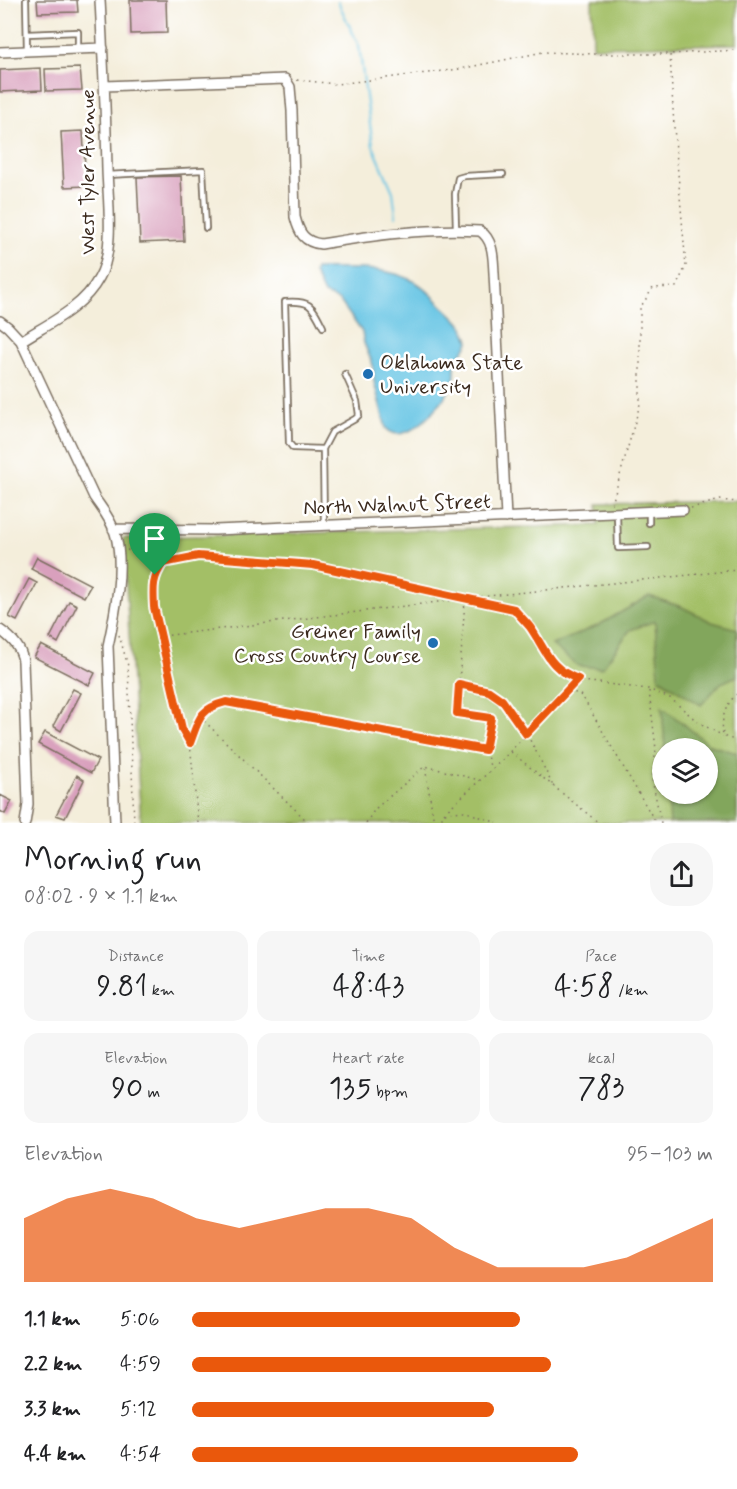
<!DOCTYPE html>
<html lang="en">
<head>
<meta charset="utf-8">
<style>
  body { margin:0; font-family:Mynerve,sans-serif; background:#f6f6f6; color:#202124; height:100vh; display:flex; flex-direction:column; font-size:22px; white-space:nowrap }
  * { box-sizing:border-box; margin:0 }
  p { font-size:20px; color:#757577 }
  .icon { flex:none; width:33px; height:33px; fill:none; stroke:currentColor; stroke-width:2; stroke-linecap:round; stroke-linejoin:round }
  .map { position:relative; height:823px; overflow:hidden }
  .drawer { display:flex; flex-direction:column; background:#fff; flex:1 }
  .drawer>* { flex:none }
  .tools { position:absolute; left:652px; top:738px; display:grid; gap:12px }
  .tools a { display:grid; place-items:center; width:66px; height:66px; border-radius:50%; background:#fff; box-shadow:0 2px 4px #0004; font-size:30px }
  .pin { position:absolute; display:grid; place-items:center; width:51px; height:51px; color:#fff; margin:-62px -26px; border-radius:50% 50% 50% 0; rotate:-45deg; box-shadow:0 0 6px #0007 }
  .pin .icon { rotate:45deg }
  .round { display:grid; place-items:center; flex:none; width:63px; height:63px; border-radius:24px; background:#f6f6f6 }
  .summary { display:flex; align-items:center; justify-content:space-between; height:102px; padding:0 24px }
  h1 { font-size:33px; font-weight:600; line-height:45px }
  .figures { display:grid; grid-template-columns:repeat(3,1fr); gap:9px; height:102px; padding:6px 24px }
  .figures div { display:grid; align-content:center; border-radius:15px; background:#f6f6f6; text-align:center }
  .figures b { font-size:30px; font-weight:600 }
  .figures small { font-size:16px; font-weight:400 }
  .figures p { font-size:16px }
  .chart { height:168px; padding:12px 24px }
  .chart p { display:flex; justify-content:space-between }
  .chart svg { width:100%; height:108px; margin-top:6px; fill:#ea580c; opacity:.7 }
  ul { padding:0 24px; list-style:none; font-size:20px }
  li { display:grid; grid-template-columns:96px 72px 1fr; align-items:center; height:45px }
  li i { height:15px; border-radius:8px; background:#ea580c }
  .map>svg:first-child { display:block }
</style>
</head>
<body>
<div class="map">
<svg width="737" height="823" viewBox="0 0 737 823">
  <rect width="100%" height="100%" fill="#fff"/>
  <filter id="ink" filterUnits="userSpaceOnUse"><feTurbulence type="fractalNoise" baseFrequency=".0167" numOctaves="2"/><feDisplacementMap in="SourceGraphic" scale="12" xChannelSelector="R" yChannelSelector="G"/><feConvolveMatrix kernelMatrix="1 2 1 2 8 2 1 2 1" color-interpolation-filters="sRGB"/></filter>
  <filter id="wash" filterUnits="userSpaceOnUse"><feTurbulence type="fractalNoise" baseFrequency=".008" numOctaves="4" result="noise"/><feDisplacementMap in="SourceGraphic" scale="24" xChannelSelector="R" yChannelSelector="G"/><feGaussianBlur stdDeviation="1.35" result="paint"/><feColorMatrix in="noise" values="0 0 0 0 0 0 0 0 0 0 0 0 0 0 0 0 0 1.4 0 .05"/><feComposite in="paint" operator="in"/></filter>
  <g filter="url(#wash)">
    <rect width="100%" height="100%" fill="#f4eedb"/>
    <!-- green -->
    <path fill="#a3bf66" stroke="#6f7442" stroke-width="1.5" fill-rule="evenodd" d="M592,0H737V44L593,47Z
      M737,501V823H141L123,538L599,525L598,504ZM663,748H708V794H663Z"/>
    <!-- forest -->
    <path fill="#82a65b" stroke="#5e683c" stroke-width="1.5" d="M649,596L682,607L712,622L737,629V676L721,683L701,705L659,678L655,621L630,630L602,668L578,666L552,645L599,625Z
      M662,707L710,745L737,753V823H670L668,794H708V748H665Z"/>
    <!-- water -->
    <path fill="#65c4e4" stroke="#507781" stroke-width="1.5" d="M315,269C348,269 388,265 417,283C427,289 436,300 445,308C456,318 466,327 469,342C466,349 459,355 456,362C454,367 456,375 454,380C448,399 406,451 386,428L374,382L373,365L364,343L362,332L340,301L324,294L314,273Z"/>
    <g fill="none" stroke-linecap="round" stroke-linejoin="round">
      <!-- stream -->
      <path stroke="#65c4e4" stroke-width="2" d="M338,2L359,46L373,146L393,192L396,216"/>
    </g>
    <g id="blocks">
      <!-- building -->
      <path fill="#d9a0bd" d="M37,0H77L78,12L38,13Z
        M130,0H166L167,33L131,34Z
        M41,68L42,90L0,92V70Z
        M80,68L82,90L46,91L45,69Z
        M83,131L86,186L64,187L61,132Z
        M181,176L184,241L140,243L137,177Z
        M37,557L91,585L84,597L31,569Z
        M29,579L37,583L17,621L9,617Z
        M69,601L77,605L58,643L50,638Z
        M41,645L95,673L89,685L34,657Z
        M73,689L81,693L61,731L53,726Z
        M45,732L98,760L91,773L38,744Z
        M77,775L84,780L65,818L56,815Z
        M0,795L12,801L5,814L0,811Z"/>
    </g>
  </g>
  <g filter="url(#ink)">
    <use href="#blocks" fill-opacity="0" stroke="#7c6f60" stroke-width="1.5"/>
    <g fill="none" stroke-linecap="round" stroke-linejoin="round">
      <!-- service casing -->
      <g stroke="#7c6f60" stroke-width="8">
        <path id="service" d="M26,0L27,51
          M27,34L78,32V49
          M107,175L203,170L206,228
          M456,229L455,194L458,178L465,176L503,174
          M323,327C312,305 310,300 285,302L289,443L293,448L323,449L332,432L355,419L359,415L357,401L345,374
          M323,449L324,525
          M649,513V523
          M617,514L618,548L648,547"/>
      </g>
      <!-- minor casing -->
      <g stroke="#7c6f60" stroke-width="12">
        <path id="minor" d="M0,52L103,48
          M105,86L285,79L290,87L292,111L295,217C299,233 304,242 321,244C374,235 426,228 480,231C494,240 493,259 494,273L506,518
          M0,321L8,327L21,341L94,497C102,509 111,519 115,533C125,565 115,614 108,646L115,823
          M21,341C49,323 83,308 99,278C115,251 108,201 107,170C106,113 103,57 100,0
          M113,529L215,530L683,510
          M0,630C12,638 21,647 23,661L28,804L25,823"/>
      </g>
      <!-- path -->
      <path stroke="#7c6f60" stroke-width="1.5" stroke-dasharray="1.5 4.5" stroke-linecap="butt" d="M297,80L337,84L460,69L543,52L595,54H670L737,50
        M612,504L640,404V308L653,288L676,287L686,266L674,127L670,54
        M691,508L720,500L737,502
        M127,550L142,553L154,574
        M469,598L737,570
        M465,600L459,684C469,686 482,687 491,692C517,706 540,760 553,786
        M119,635L128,666L134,823
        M163,636L462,599
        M459,686L457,713L491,718L485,750L491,769
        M569,690L582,696L656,823
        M649,691L656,749L652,779L661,823
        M737,694C724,706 721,719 723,736L737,741
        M200,717L309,823
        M190,742C200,717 198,709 226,702L485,750
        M511,752L599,823
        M444,813L502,760L577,680
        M198,823L190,743L182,729L154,607C153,588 152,579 163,563L198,556L313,565L514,609L530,627L549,660L568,676L582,681L648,689L670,698L698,722L723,736
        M366,823L375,809L425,766
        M434,823L425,766L479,780
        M439,823L444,813L464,811L497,823"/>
      <!-- service -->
      <use href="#service" stroke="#fff" stroke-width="4.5"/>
      <!-- minor -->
      <use href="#minor" stroke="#fff" stroke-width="9"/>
    </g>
  </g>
  <g fill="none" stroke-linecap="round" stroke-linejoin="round" filter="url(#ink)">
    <!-- route casing -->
    <g stroke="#fff" stroke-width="12">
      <path id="route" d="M198,556L313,565L514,609C519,615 525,621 530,627C546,650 549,669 578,679L526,734L502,700L489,691L459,684L457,713L491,718L485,750L226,702C199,709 199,719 190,743L182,729L154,607C153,588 152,579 163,563Z"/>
    </g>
    <!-- route -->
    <use href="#route" stroke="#ea580c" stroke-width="8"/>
  </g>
  <!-- markers -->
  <g fill="#1f6fb2" stroke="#fff" stroke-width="2">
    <circle cx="368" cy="374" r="6"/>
    <circle cx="433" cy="643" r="6"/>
  </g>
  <g text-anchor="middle" stroke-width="5" stroke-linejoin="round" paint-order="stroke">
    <!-- street labels -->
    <g font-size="21" fill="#3b2a1e" stroke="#fff">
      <text transform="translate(87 172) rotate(-90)" y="7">West Tyler Avenue</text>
      <text transform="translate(397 504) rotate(-2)" y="7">North Walnut Street</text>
    </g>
    <!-- poi labels -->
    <g font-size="21" fill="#3b2a1e" stroke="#fff" text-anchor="start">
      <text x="380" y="369">Oklahoma State<tspan x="380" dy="24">University</tspan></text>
      <text x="421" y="638" text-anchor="end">Greiner Family<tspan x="421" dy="24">Cross Country Course</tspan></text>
    </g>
  </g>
</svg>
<div class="tools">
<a><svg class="icon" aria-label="layers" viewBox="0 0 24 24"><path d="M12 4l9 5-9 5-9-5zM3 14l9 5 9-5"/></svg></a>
</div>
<div class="pin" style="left:155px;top:575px;background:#1e9e55"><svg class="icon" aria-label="arrive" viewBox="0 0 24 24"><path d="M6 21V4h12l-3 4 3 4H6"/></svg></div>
</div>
<section class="drawer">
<div class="summary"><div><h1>Morning run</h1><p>08:02 · 9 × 1.1 km</p></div><a class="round"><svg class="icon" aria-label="share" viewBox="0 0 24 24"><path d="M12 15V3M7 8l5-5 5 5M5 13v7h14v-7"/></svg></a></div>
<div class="figures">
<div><p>Distance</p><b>9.81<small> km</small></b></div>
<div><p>Time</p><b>48:43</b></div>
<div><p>Pace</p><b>4:58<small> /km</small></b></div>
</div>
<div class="figures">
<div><p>Elevation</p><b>90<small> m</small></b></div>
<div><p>Heart rate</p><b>135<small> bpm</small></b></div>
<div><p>kcal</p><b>783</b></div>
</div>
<div class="chart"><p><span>Elevation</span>95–103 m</p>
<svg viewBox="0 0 160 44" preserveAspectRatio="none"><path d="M0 44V18L10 10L20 6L30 10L40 18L50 22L60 18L70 14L80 14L90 18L100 30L110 38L120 38L130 38L140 34L150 26L160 18V44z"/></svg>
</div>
<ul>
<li><b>1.1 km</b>5:06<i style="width:63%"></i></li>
<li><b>2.2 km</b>4:59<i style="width:69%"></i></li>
<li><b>3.3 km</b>5:12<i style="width:58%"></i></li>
<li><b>4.4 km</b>4:54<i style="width:74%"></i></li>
</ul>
</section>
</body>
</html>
